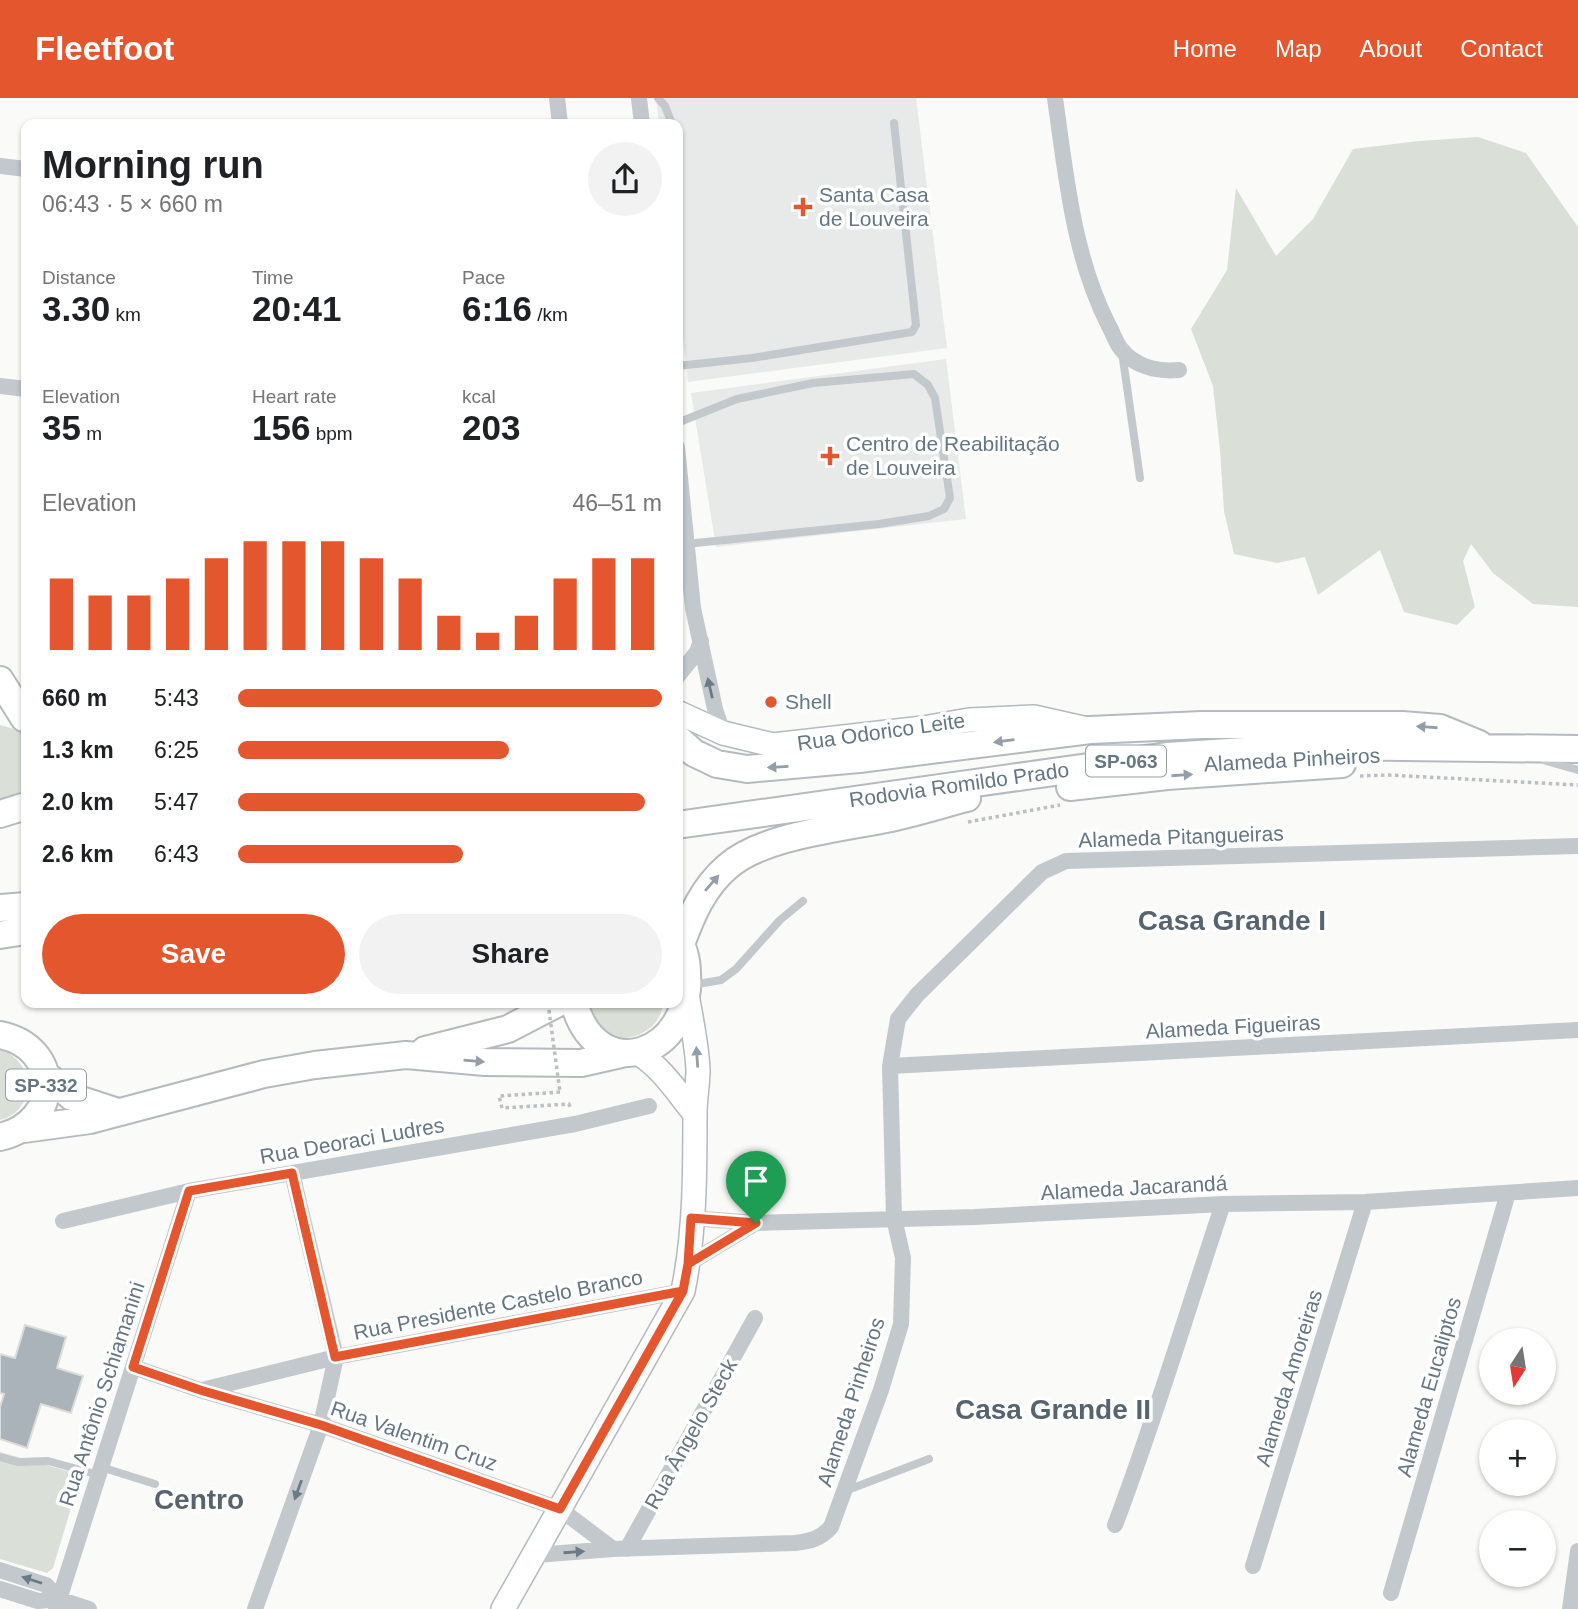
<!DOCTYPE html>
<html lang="en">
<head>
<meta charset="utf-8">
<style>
  body { margin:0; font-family:Helvetica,sans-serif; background:#f2f2f2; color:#202124; height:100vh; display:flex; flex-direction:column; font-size:26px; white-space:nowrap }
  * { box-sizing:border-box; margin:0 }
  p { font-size:23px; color:#757577 }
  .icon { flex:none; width:38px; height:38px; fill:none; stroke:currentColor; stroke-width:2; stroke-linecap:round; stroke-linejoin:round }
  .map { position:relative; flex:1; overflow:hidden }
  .panel { position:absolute; left:21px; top:21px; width:662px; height:889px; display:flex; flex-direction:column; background:#fff; border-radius:14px; box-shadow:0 2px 5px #0004 }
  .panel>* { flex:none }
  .needle { width:46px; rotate:192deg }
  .tools { position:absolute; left:1479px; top:1230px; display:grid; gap:14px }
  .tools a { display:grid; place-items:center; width:77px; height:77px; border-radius:50%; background:#fff; box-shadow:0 2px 5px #0004; font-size:35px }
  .pin { position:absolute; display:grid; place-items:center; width:60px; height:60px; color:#fff; margin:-72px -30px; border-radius:50% 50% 50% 0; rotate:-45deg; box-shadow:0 0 7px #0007 }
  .pin .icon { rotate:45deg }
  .round { display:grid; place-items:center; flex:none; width:74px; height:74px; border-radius:37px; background:#f2f2f2 }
  .headline { display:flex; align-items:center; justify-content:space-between; height:119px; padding:0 21px }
  h1 { font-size:38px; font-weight:600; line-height:52px }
  .metrics { display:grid; grid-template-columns:repeat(3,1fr); gap:10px; height:119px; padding:7px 21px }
  .metrics div { display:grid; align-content:center }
  .metrics b { font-size:35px; font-weight:600 }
  .metrics small { font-size:19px; font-weight:400 }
  .metrics p { font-size:19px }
  .chart { height:196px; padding:14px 21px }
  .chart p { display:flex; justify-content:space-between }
  .chart svg { width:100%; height:126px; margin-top:7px; stroke:#e4572e; stroke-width:6 }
  .button { display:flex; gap:14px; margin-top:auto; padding:14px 21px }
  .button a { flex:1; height:80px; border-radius:42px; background:#e4572e; color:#fff; font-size:28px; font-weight:600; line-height:80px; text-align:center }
  .button a+a { background:#f2f2f2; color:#202124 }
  ul { padding:0 21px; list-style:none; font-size:23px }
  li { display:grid; grid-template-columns:112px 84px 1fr; align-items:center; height:52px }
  li i { height:18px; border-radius:9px; background:#e4572e }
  header { display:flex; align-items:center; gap:42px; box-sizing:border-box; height:98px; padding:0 35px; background:#e4572e; color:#fff }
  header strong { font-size:33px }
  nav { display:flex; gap:38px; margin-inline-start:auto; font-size:24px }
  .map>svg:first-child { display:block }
</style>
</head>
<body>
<header>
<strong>Fleetfoot</strong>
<nav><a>Home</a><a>Map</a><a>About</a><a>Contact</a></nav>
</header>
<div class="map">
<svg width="1578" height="1511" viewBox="0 0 1578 1511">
  <rect width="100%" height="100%" fill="#fafaf8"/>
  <!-- built -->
  <path fill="#e8e9e9" d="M656,0H916L947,250L688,284L677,191V26H659Z
    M946,261L966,421L716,449L691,295Z"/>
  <!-- green -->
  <path fill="#dadfd7" d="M1478,39L1526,55L1578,129V509L1533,506L1493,475L1471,446L1463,463L1475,509L1457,527L1404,514L1380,452L1318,497L1305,459L1277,465L1234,456L1224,413L1220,352L1213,288L1191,231L1227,172L1236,90L1276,158L1313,121L1353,51L1419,43Z
    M0,627L18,632L26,638V693L18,700L0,705Z
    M583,905H664C662,912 660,919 655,925C642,941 611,947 597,929C591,922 588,912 583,905Z
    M0,952C36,962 37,1013 0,1022Z
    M0,1354L81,1377L53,1470L47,1475L0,1461Z"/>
  <!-- building -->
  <path fill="#aab3b9" stroke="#dcdcda" stroke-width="2" d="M25,1227L66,1239L57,1270L83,1278L71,1315L41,1306L27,1350L0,1341V1309L4,1296L0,1295V1256L15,1260Z"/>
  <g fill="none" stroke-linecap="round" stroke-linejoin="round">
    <!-- secondary casing -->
    <g stroke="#b3babf" stroke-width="26">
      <path id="secondary" d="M677,614L723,635L773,647L923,630L969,622L1034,619L1083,630
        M638,955C662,970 677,994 695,1016
        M503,1511L683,1193C695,1135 695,1075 695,1015C695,1001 698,986 698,972C697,948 692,925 688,902"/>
    </g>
    <!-- primary casing -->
    <g stroke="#b5babe" stroke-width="30">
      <path id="primary" d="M0,582L24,620
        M677,640L694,655L717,666L747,671L859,661L1090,632L1202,627H1402L1440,630L1479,646
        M1070,689L1167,678L1342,666
        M0,716L26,708
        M677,727L1167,658L1321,648L1578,651
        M0,810L26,808
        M0,837L26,833
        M681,846C692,816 703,790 727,769C764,736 846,730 895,719C919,714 943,706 967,700
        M574,905C598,991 693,956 687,876C687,864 684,850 677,840
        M0,937C61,949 63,1024 0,1039
        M425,952L508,931L558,905
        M45,976L72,999L118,1014
        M24,1031L90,1022L264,976L315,967L406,957L485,964L581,965L621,956"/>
    </g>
    <!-- path -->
    <path stroke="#bbbfc2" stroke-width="3.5" stroke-dasharray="3.5 3.5" stroke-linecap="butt" d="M1360,678L1388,677L1578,687
      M968,724L1060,707
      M560,994L499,998L502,1010L569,1006L570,1009"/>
    <!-- service -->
    <path stroke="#c3c8cc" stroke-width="8" d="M658,0L665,8L672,26
      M1122,254L1140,380
      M677,268L752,260L912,234L916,227L894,25
      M677,325L737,301L813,285L914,276L928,287L935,300L950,400L944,411L929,418L879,426L686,446
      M1546,663L1578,672
      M692,887L721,882L736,871L780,822L803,803
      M0,1359L18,1364L48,1363L99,1377
      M101,1369L155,1386
      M845,1393L929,1361"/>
    <!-- minor -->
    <path stroke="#c3c8cc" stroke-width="16" d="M557,0L560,26
      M639,0L642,26
      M1055,0C1066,77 1073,158 1109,228C1113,235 1116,245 1121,251C1135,269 1158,274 1179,272
      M0,68L26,71
      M0,288L26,291
      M677,349L693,510L715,611L723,635
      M677,579L697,554L701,543
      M890,968L1578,932
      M691,1120L756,1125L975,1119L1223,1106L1365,1104L1578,1090
      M63,1123L189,1093L575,1026L649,1008
      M688,1166L756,1125
      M133,1269L200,1292L321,1327L560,1411L613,1451
      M202,1292L336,1259L683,1193
      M1115,1427C1155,1322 1187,1213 1223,1106
      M627,1451L755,1220
      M536,1457L613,1451L795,1445C811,1443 820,1441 831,1429L881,1292L901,1226L903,1160L894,1120L890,968L898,921L917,897L1042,774L1066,763L1578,748
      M1253,1468L1365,1104
      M0,1472L46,1487L59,1501
      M0,1491L38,1503L59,1501L89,1511
      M1391,1495L1508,1095
      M56,1511L189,1093
      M255,1511L321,1327L336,1259L292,1075
      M1570,1511L1578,1453"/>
    <!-- secondary -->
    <use href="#secondary" stroke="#fff" stroke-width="23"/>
    <!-- primary -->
    <use href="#primary" stroke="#fff" stroke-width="26"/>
    <!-- path-bridge -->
    <path stroke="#bbbfc2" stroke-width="3.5" stroke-dasharray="3.5 3.5" stroke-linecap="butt" d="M548,905L560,994"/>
  </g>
  <!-- one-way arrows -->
  <defs><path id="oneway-solid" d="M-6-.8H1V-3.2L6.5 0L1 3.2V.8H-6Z" transform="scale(1.75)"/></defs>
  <g fill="#6a7a87">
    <use href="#oneway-solid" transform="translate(710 590) rotate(-103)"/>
    <use href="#oneway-solid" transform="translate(298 1392) rotate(110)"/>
    <use href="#oneway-solid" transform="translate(574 1454) rotate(-4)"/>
    <use href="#oneway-solid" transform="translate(32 1482) rotate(-162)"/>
  </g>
  <g fill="#939fa8">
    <use href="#oneway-solid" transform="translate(1427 629) rotate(-176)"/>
    <use href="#oneway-solid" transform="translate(1004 643) rotate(173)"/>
    <use href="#oneway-solid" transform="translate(778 669) rotate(177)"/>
    <use href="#oneway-solid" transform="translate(1182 677) rotate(-4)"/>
    <use href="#oneway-solid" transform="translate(712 785) rotate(-49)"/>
    <use href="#oneway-solid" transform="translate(697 959) rotate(-94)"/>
    <use href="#oneway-solid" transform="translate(474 963) rotate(5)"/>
  </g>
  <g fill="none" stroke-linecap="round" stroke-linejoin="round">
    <!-- route casing -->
    <g stroke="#fff" stroke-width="14">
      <path id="route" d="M756,1125L688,1166L683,1193L335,1259L292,1075L189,1093L133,1269L200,1292L321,1327L560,1411L683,1193L688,1166L691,1120L756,1125"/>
    </g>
    <!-- route -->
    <use href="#route" stroke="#e4572e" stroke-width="9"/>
  </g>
  <!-- markers -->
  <g fill="#e4572e" stroke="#fff" stroke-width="2.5">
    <path d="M799.5 98.5h7v7h7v7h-7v7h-7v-7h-7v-7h7z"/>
    <path d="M826.5 347.5h7v7h7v7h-7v7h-7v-7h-7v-7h7z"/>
    <circle cx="771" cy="604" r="7"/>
  </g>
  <g text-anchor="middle" stroke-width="7" stroke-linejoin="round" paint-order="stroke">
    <!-- shield labels -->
    <g fill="#fff" stroke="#939fa8" stroke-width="2">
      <rect x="1086" y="647.5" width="80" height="31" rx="5"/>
      <rect x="6" y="971.5" width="80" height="31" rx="5"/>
    </g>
    <g font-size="19" font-weight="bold" fill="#657683">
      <text x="1126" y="670">SP-063</text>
      <text x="46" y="994">SP-332</text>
    </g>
    <!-- poi labels -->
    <g font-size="21" fill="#657683" stroke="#fff" text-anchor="start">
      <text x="819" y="104">Santa Casa<tspan x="819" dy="24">de Louveira</tspan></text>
      <text x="846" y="353">Centro de Reabilitação<tspan x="846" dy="24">de Louveira</tspan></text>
      <text x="785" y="611">Shell</text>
    </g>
    <!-- street labels -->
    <g font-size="21" fill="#657683" stroke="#fff">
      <text transform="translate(881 634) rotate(-8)" y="7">Rua Odorico Leite</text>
      <text transform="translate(1292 662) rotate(-3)" y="7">Alameda Pinheiros</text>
      <text transform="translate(959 687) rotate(-8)" y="7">Rodovia Romildo Prado</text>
      <text transform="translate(1181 739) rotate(-2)" y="7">Alameda Pitangueiras</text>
      <text transform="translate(1233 929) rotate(-3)" y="7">Alameda Figueiras</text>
      <text transform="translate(352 1043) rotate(-10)" y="7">Rua Deoraci Ludres</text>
      <text transform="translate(1134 1090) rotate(-3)" y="7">Alameda Jacarandá</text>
      <text transform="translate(498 1207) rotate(-11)" y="7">Rua Presidente Castelo Branco</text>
      <text transform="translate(1289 1280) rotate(-73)" y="7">Alameda Amoreiras</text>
      <text transform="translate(1429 1289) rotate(-74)" y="7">Alameda Eucaliptos</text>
      <text transform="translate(102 1296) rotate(-72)" y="7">Rua Antônio Schiamanini</text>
      <text transform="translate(851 1304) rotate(-72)" y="7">Alameda Pinheiros</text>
      <text transform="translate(691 1336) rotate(-61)" y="7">Rua Ângelo Steck</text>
      <text transform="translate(414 1338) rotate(19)" y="7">Rua Valentim Cruz</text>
    </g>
    <!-- district labels -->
    <g font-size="28" font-weight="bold" fill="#57646e" stroke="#fff">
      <text x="1232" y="832">Casa Grande I</text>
      <text x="1053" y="1321">Casa Grande II</text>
      <text x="199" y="1411">Centro</text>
    </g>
  </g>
</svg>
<div class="tools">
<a><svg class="needle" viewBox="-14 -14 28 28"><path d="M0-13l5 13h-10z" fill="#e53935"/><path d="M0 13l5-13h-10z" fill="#757577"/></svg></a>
<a>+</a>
<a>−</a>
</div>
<div class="pin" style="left:756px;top:1125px;background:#1e9e55"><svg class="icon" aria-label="arrive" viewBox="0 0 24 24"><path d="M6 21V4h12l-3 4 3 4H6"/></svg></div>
<section class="panel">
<div class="headline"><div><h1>Morning run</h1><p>06:43 · 5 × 660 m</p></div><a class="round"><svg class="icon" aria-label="share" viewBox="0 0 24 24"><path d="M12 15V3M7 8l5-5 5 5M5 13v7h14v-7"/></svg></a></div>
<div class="metrics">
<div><p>Distance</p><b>3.30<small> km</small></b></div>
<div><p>Time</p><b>20:41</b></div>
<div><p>Pace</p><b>6:16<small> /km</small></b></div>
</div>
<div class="metrics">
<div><p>Elevation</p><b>35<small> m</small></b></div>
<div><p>Heart rate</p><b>156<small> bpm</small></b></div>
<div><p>kcal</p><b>203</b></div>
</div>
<div class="chart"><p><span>Elevation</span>46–51 m</p>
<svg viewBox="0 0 160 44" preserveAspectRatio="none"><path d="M5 44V19M15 44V25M25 44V25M35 44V19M45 44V12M55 44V6M65 44V6M75 44V6M85 44V12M95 44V19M105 44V32M115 44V38M125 44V32M135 44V19M145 44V12M155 44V12"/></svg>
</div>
<ul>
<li><b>660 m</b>5:43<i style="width:100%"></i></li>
<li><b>1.3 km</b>6:25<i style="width:64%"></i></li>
<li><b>2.0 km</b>5:47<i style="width:96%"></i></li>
<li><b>2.6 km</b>6:43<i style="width:53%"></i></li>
</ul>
<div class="button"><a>Save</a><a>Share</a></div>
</section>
</div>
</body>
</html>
